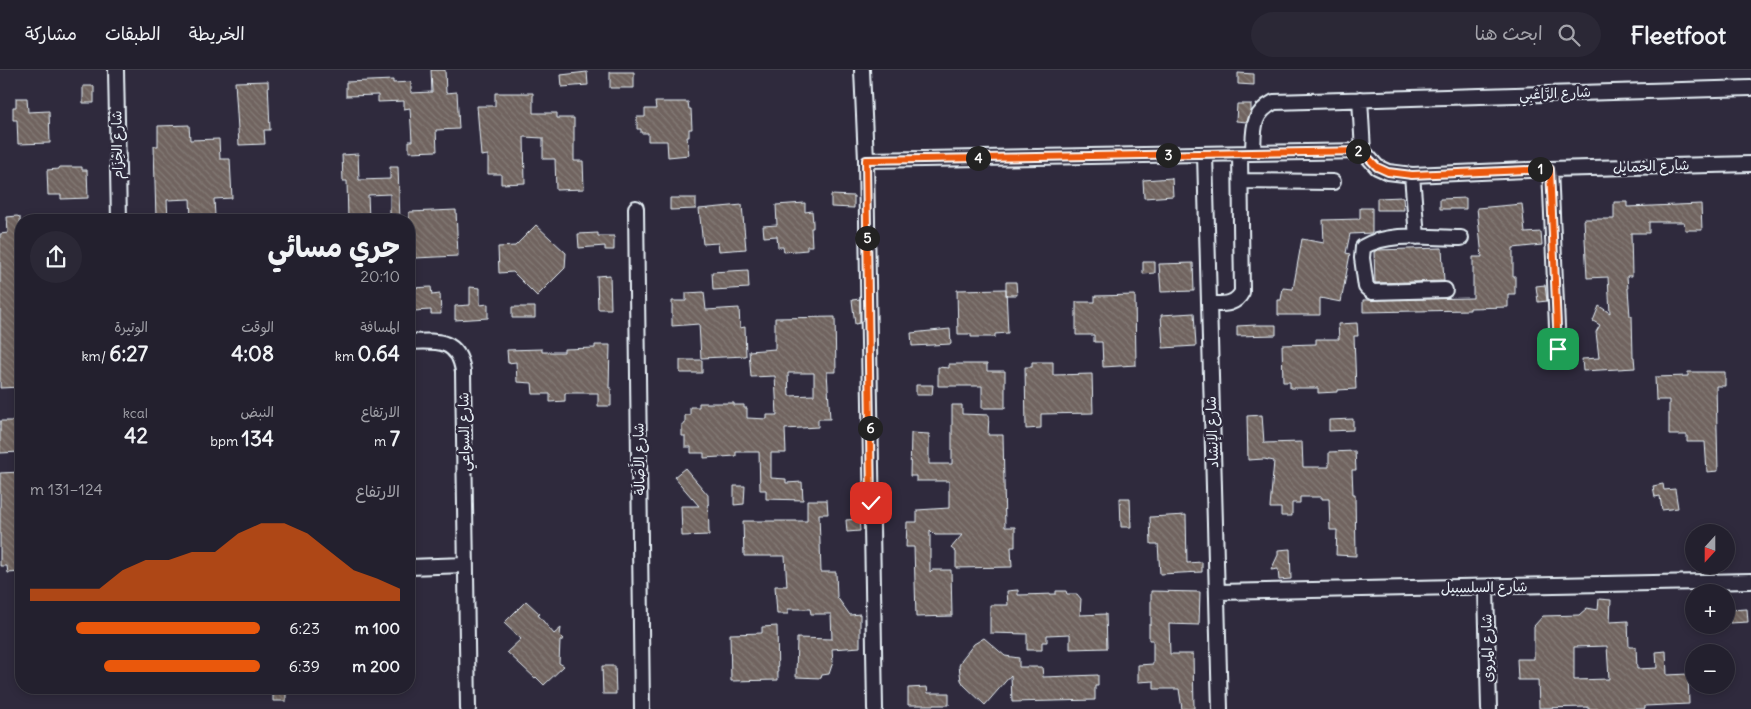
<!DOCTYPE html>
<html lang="ar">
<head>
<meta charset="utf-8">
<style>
  body { margin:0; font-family:Delius,"Playpen Sans Arabic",sans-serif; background:#2b2836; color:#f1f3f6; direction:rtl; height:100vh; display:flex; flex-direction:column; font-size:19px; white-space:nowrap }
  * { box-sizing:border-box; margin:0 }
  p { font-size:16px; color:#a3a3aa }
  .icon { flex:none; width:28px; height:28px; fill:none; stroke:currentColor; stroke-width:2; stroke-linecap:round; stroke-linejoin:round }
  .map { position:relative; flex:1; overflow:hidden; direction:ltr }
  .panel { position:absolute; left:15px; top:144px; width:400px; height:480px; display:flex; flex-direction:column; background:#23202e; border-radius:20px; box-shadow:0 2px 8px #0003,0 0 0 1px #403e4a; direction:rtl }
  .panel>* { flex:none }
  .needle { width:32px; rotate:201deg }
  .tools { position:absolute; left:1685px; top:454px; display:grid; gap:10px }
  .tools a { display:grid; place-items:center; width:50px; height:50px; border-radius:50%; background:#23202e; box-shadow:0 2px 8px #0003,0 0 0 1px #403e4a; font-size:25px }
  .pin { position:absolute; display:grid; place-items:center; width:42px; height:42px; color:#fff; margin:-21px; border-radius:10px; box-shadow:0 2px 8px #0006 }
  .km { position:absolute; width:25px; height:25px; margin:-12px; border-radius:50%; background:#222; color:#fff; font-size:14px; line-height:25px; text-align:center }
  .round { display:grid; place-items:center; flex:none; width:52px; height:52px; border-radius:26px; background:#2b2836 }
  .summary { display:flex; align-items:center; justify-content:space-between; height:85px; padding:0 15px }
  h1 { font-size:28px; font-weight:700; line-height:38px }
  .stats { display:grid; grid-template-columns:repeat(3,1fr); gap:8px; height:85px; padding:5px 15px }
  .stats div { display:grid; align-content:center }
  .stats b { font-size:21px; font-weight:700 }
  .stats small { font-size:14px; font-weight:400 }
  .stats p { font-size:14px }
  .chart { height:140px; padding:10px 15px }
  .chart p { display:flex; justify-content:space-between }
  .chart svg { width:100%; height:90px; margin-top:5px; fill:#ea580c; opacity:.7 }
  ul { padding:0 15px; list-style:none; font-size:16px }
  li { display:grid; grid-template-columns:80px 60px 1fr; align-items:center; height:38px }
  li i { height:12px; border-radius:6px; background:#ea580c }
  header { display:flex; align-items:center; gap:30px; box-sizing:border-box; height:70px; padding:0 25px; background:#23202e; border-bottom:1px solid #403e4a }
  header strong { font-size:24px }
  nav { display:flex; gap:28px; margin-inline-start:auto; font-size:18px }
  .search { width:350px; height:45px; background:#2b2836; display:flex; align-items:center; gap:12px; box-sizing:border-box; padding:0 18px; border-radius:28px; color:#a3a3aa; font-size:19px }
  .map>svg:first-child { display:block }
</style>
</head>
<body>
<header>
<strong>Fleetfoot</strong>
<div class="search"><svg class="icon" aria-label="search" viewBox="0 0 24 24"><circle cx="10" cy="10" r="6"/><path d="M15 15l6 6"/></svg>ابحث هنا</div>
<nav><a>الخريطة</a><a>الطبقات</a><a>مشاركة</a></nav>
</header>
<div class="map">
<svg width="1751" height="639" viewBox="0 0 1751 639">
  <defs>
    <pattern id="building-back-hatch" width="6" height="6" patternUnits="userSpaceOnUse" patternTransform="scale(1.25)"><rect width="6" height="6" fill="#70645f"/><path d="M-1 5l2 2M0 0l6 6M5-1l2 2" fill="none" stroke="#847b77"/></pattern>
  </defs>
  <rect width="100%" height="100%" fill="#2f2a3d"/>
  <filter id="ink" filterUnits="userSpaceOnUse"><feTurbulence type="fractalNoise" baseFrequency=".02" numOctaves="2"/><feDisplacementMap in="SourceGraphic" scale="10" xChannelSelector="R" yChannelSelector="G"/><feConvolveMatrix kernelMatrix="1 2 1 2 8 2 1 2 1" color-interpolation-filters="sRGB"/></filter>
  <g filter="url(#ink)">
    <!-- building -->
    <path fill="url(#building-back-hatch)" stroke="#e8f1f8" fill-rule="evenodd" d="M431,0H445L446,23L457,22L459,59L436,60L437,81L409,82V71H412L410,38L404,39V31L378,32V25L346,26V12L393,10V13L411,12V23L432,22Z
      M587,2L588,15L562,17L561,5Z
      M610,2H634V18H610Z
      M1238,3L1254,4V15L1238,14Z
      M268,11L270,60H264L265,74L239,75L235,12Z
      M83,16H94V33H83Z
      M495,23H533V43H557V48H574V91H583L584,119L556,120L555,89H543V68L524,67L525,113L501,114V104H488V85L481,86L477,36H495Z
      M16,28H27L28,42L49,41L50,73L18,74L17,50H13V37H16Z
      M655,32H688L689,39H691L692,59H689V67H687L689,85L668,87L667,71H648V63H641V59H637V47H645V39H656Z
      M1237,34H1251V41L1247,52L1236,51Z
      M189,55L190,70L219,69L220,89H230L232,128L214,129L215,146H205L206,150H191L190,129L167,130L168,150H156L154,76H158V56Z
      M358,84L359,110L390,109V97H398L400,150H390V124L368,125L369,150H348L347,111H343L342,85Z
      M59,97H82V100H87L88,128L61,129V125H48L47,100L59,99Z
      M1172,108L1173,126L1144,128L1143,110Z
      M831,125L854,126V138L831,137Z
      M1403,127L1404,140H1377V128Z
      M670,128H696V139L670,140Z
      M1466,128V139H1440V129Z
      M1614,132H1627V137L1701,134L1702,160H1685L1684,152H1649V163H1631L1632,206H1627L1630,246H1632L1633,287H1634L1635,298L1583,301L1582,289L1599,288L1596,262L1600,255L1593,251L1599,236L1610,243L1608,207L1587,208L1584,149H1614Z
      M805,133V142L812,141L813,153V158H811L812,176H807V180L784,182L783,177H778L777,166L764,167L763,156L777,155L776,135Z
      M1522,134L1525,163L1541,162L1542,175L1513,178V206H1515V224H1508V237L1470,238V240L1363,242V230L1473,228V187H1482L1477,138Z
      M742,135L746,179L719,181L718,173L703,174L699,139Z
      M1360,138H1372V163L1350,164L1346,183L1350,184L1341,232L1320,228V245H1278V230H1281L1283,218L1293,219L1302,169L1324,173L1323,150L1360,149Z
      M456,140L458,186L415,188L414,162H409V142Z
      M17,146L20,147L21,166V317L0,318V164L8,163L7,147Z
      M536,155L566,183L565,198L537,226L513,202L499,203L498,177L515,176Z
      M598,163V166H614V180H605V176L579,178L578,164Z
      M1442,178L1444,211L1375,213L1374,182L1377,180Z
      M1143,192H1155V203L1143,204Z
      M1193,193L1194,221L1161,222L1159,194Z
      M748,200L749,218L713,220L712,202Z
      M610,205L611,239H598L597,206Z
      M1006,212H1016L1017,225H1006Z
      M1545,215L1547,231L1538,232L1536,216Z
      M431,217L432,225L440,224L441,244H431V240L413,241L412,236H409L411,218Z
      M470,217L480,218V235L488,234V248L455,250V236L470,235Z
      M1006,219L1008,263L995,264V267H971V264H958L957,220Z
      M704,222L706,240L739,238L740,258L745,257L746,286L701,288L699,254L672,256V231H686V223Z
      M1135,225L1136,295L1103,297L1102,272H1094V265H1076V232H1095V226Z
      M860,229V253L855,254L852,230Z
      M512,237H535V248H512Z
      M1194,243L1196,276L1163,278L1161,245Z
      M835,247L836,302H827L830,349H818V357L785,359L786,383H771V408L786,409V413L802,412L803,430L766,429V420H760L759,382H736V386L704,388V383H691V377H685V366H682V354H685V345H690V337H699V333H734V335H744V338H747V348L767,349V345H777L775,306L751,307L749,281L775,279V248ZM788,303H814V325L789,326Z
      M1357,253L1358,266H1354L1356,319L1337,320V322L1318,323V318H1290V312H1283L1282,275L1316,274V269H1339L1338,254Z
      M1256,255H1276V265L1237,266V256Z
      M950,259L951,274L912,276L911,263Z
      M595,275H610L609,318H611V336H598V323H565V331L550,332V324H533L532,313L517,312L516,292L508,293L507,280L542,279V282H564V279L595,278Z
      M680,290H702V303H680Z
      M1032,292H1053V305L1092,304L1093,343L1041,344V358L1026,359L1025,297H1032Z
      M949,294H987V301H1005V338H982V316H938V297L949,298Z
      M1688,302H1725V316H1716L1718,401L1707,402L1705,372H1687V365H1669V330H1656L1655,307L1688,306Z
      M916,315H933L932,325H916Z
      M952,335H962V344L989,345L988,365H1003L1005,457H1015V477H1011L1012,497L956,498V482L951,478L962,465H935L930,460V502L932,500H951L952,546L916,547L914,477H906L907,452H917V440L949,438V411H916V406H910L911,363L929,364V394H952Z
      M1262,345L1264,373L1302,372L1303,397H1329V382L1355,381L1356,400H1352L1353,424H1355L1356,486L1336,485L1337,460H1330L1329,429H1322V427H1300V433H1292V446H1281V438H1270L1274,391L1264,389L1248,390L1247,346Z
      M1353,349V360L1329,361V350Z
      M0,351H21V382L0,383Z
      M685,398L708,425L709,465L682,466L681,436H699L674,407Z
      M21,402V502L8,503L7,496H0V403Z
      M1663,414L1664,420L1675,419L1678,438L1662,440L1660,426L1655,427L1653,416Z
      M734,416H745L744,434L734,435Z
      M1120,428H1130L1131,457H1121Z
      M807,430H827L828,444H819L821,502H836L837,527L850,545L860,544V577L832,579L833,592L829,604L822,605L821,608L796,607L797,568L832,569L831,544H811L810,539H788V544H777L775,516H787L785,486H744L743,451H807Z
      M1186,445L1187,493L1202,492V502L1160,504L1158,474H1151L1150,447Z
      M859,449L860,461L847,462L846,450Z
      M1290,479L1291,509L1279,510L1278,499L1271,500L1278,485V480Z
      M1018,520V525L1056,524V521H1066L1067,524H1077L1081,529L1080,545L1106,544L1107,578L1070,579V564L1047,565V572H1042V580H1027V564L990,563V535H1008L1007,521Z
      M1151,521L1200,522L1199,555L1169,554L1170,584H1193L1194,639H1182L1179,619H1154V611L1138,612V595L1153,594V570H1149V554H1151Z
      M1599,529L1611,530L1610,552L1628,551L1629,577H1636L1637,599L1657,598L1656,582L1666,581L1667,605L1688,604L1689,634L1645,636V639H1588V637L1539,638L1538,610H1518L1517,589H1534V556L1543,546L1579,545L1587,538L1598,540ZM1607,576L1609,609L1574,610V577Z
      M526,531L540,544L538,545L554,564L561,558L560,565L564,569L560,571L559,593L564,596L544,615L536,607L535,608L507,582L521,569L504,553Z
      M1747,539L1748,552L1730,553L1729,540Z
      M777,556L778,610L731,611L730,564L762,563V557Z
      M984,568L1005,586L1019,588V597H1042L1043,607L1098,605V616H1095V630L1012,632L1011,605L985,635L964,615L961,610L959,596L962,589L974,574Z
      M602,596H615L616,624H603Z
      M927,617L928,623H949V635H908V618Z
      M273,620H286V631H273Z"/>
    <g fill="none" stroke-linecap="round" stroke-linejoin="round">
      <!-- minor casing -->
      <g stroke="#e8f1f8" stroke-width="18">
        <path id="minor" d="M116,0L119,150
          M862,0L866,90L875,639
          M1360,29L1363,81
          M1363,81L1377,97L1388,102L1412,105L1550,99L1751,94
          M1253,83C1254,60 1251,44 1274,32L1751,18
          M1205,84L1220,639
          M866,90L1363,81
          M1550,99L1558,279
          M1412,105L1417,167
          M1241,111L1333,112
          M636,138L642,639
          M1445,220L1372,222L1366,217L1362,188L1363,177C1391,161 1429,168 1461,168
          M1209,234C1222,234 1235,236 1242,222L1240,84
          M409,272C436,271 458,268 463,301L468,639
          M409,497L465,495
          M1486,517L1489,639
          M1217,522L1751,511"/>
      </g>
      <!-- minor -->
      <use href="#minor" stroke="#2f2a3d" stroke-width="14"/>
    </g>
  </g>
  <g fill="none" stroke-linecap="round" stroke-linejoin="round" filter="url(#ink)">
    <!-- route casing -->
    <g stroke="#fff" stroke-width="10">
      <path id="route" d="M871,433L866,90L1362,81L1377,97L1388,102L1412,105L1550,99L1558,279"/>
    </g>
    <!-- route -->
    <use href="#route" stroke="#ea580c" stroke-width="6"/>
  </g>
  <g text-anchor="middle" stroke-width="5" stroke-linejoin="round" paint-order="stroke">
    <!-- street labels -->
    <g font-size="14" fill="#e8f1f8" stroke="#2f2a3d">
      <text transform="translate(1555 23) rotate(-2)" y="5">شارع الرَّاعْبِي</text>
      <text transform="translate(117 75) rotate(-91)" y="5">شارع الخِزَام</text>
      <text transform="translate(1651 96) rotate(-2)" y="5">شارع الخمايل</text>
      <text transform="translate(464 362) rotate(-91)" y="5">شارع السواعي</text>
      <text transform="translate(1212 362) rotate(-92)" y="5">شارع الإنشاد</text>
      <text transform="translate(639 389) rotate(-91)" y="5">شارع الأَصَالَة</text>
      <text transform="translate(1484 517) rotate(-1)" y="5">شارع السلسبيل</text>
      <text transform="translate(1487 578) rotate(-91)" y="5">شارع المروى</text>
    </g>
  </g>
</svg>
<div class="tools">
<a><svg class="needle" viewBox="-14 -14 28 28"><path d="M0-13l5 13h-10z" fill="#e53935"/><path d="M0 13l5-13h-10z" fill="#a3a3aa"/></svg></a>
<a>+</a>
<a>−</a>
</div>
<div class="pin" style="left:1558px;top:279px;background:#1e9e55"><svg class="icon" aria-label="arrive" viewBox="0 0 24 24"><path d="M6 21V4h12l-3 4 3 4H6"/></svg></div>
<div class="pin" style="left:871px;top:433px;background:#d93025"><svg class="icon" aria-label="check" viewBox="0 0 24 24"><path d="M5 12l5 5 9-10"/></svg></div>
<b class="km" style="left:1540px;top:99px">1</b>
<b class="km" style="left:1358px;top:81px">2</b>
<b class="km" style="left:1168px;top:85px">3</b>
<b class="km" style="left:978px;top:88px">4</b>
<b class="km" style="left:867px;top:168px">5</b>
<b class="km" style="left:870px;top:358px">6</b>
<section class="panel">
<div class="summary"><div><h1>جري مسائي</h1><p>20:10</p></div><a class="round"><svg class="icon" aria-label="share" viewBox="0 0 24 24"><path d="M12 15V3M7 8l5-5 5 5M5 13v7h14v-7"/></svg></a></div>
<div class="stats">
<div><p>المسافة</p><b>0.64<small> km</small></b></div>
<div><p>الوقت</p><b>4:08</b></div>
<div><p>الوتيرة</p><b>6:27<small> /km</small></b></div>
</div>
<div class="stats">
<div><p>الارتفاع</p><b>7<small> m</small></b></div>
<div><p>النبض</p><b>134<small> bpm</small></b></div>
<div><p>kcal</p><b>42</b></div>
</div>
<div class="chart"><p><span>الارتفاع</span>124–131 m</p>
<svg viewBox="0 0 160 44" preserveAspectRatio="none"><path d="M0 44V38L10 38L20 38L30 38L40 29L50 24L60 24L70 20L80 20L90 11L100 6L110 6L120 11L130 20L140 29L150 33L160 38V44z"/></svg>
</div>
<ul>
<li><b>100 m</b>6:23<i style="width:80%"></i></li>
<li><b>200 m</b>6:39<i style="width:68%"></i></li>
</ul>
</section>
</div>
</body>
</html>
